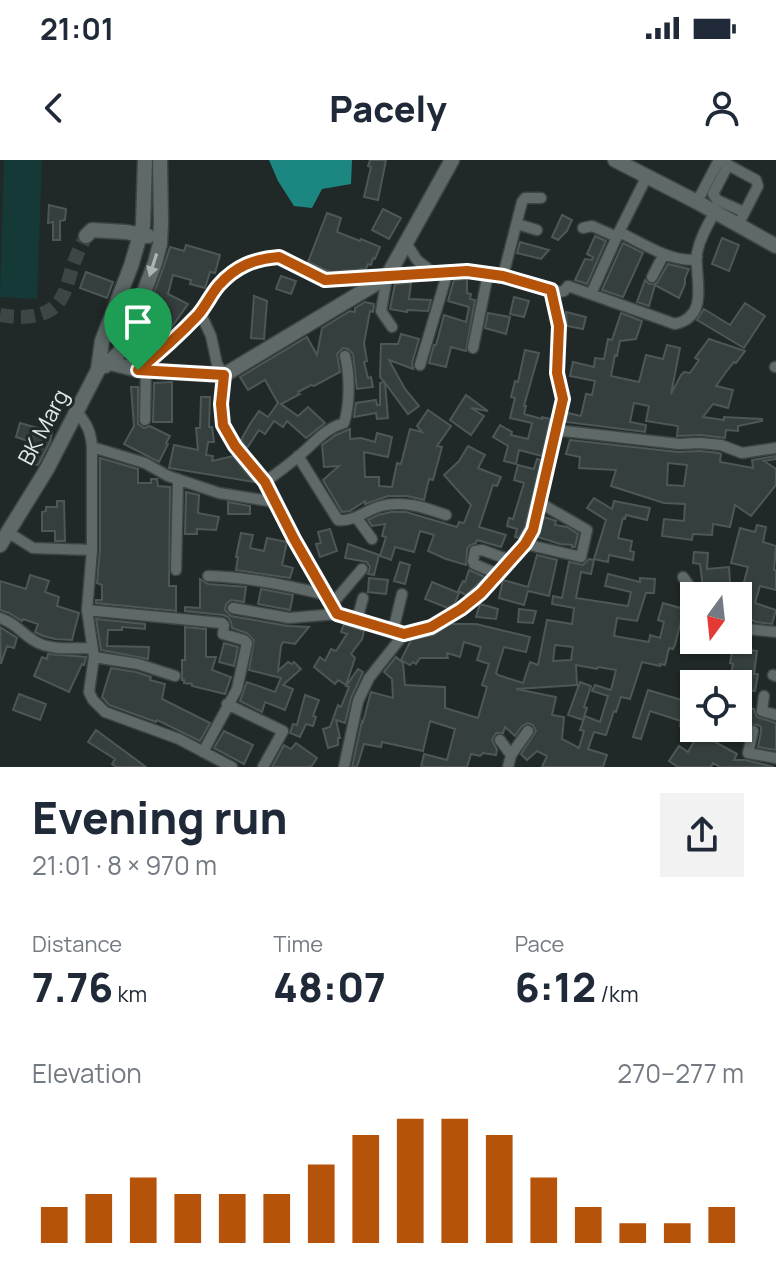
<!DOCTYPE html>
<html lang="en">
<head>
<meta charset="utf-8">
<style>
  body { margin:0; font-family:Manrope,sans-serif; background:#f2f2f3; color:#1f2937; height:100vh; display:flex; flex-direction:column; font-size:30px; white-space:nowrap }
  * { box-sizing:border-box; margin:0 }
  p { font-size:26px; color:#747a83 }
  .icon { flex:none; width:44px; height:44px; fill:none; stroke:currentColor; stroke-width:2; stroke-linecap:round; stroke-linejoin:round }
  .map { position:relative; height:607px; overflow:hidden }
  .details { display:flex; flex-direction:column; background:#fff; flex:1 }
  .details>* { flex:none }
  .needle { width:52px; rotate:195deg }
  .fabs { position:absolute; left:680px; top:422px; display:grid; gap:16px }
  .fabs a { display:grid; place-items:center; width:72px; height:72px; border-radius:0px; background:#fff; box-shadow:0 2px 6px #0004; font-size:40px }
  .pin { position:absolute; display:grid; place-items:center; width:68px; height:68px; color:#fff; margin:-82px -34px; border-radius:50% 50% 50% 0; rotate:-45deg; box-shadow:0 0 8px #0007 }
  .pin .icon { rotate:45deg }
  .round { display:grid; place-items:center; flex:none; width:84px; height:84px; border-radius:0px; background:#f2f2f3 }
  .headline { display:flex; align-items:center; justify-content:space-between; height:136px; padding:0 32px }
  h1 { font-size:44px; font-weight:800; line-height:60px }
  .stats { display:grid; grid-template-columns:repeat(3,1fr); gap:12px; height:136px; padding:8px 32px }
  .stats div { display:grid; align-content:center }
  .stats b { font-size:40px; font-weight:800 }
  .stats small { font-size:22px; font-weight:400 }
  .stats p { font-size:22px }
  .chart { height:224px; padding:16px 32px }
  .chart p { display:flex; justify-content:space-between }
  .chart svg { width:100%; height:144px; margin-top:8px; stroke:#b45309; stroke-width:6 }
  .status { display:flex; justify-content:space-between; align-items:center; height:56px; padding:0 40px; background:#fff; direction:ltr }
  .status svg { height:22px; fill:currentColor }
  header { display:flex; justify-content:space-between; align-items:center; height:104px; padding:0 32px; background:#fff; font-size:36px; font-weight:800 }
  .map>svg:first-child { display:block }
</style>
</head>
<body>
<div class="status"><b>21:01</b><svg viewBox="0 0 49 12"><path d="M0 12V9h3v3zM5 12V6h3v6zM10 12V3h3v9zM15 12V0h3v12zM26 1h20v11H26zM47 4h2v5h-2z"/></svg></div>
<header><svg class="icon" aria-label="back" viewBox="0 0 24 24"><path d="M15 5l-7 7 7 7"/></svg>Pacely<svg class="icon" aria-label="person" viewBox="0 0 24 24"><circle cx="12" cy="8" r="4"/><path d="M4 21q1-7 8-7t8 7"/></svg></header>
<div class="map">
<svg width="776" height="607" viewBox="0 0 776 607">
  <rect width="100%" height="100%" fill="#202928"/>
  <!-- green -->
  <path fill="#153936" d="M4,0H42L37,139L0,137Z"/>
  <!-- water -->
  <path fill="#1c8780" d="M269,0H352L351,24L322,29L312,48L294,46L278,21Z"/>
  <!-- building -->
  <path fill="#353f3e" stroke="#4d5756" stroke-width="2" fill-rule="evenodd" d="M370,0H386L378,40L364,37L371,7L368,6Z
    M49,45L66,49L65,60L60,61V80H53V62L48,63Z
    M383,49L401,58L389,79L372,70Z
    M327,53L341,58L337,72L360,81L361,79L380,87L375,99L373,98L371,105L368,104L366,109L330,112L308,102Z
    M562,55L572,60L567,71L558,80L552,77Z
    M595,76L606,81L587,124L575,120L585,99L592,100L593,97L587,94Z
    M722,78L739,85L729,111L712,104Z
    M520,82L549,90L541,99L517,93Z
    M623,83L643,93L623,137L602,130Z
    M186,85L220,95L215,113L210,112L205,128L190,124L191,120L173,115L168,134L188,144L164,178L155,171L157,166L143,162L164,106L170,87L184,91Z
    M668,104L689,109L685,118V124L679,138L655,125L649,146L637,142L645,120L649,124L657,123Z
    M86,112L113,122L107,138L80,128Z
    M281,116L296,121L291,134L276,129Z
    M467,119V133L471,134L470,139L475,140L466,191L451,187L446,207L429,203L434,185H436L444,155L466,162L469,147L448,141L454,120Z
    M411,123L409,139L431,140L428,151L407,150V152L390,149L395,124Z
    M254,136L267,141L264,179L251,178Z
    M514,137L529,141L524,157L510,154Z
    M365,142L374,144L373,152L370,151L364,183L367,201L364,202L368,218L371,217L373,227L357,229L353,194L348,189L343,188L337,194L340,212L314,226L311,225L298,232L300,234L281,244L298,256L308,247L325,263L306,278L287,261L283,267L274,261L265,274L259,270L247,288L241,280L250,264L259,251L268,257L278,243L265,220L248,230L240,217L307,177L317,195L322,168L350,151L355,152V148Z
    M745,143L765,156L744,188L697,160L704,149L730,165Z
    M566,152L586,157L583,169L567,166Z
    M488,153L510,157L506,174L485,168Z
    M621,153L642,161L636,179L620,181L617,196L615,195L611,216L639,222L646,195L663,199L667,185L680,188L671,234L681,215L684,212L690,213L699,200L695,198L709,179L745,191L736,203L734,202L726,212L716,226L733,230L728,248L713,244L703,257L724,260V257L762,259V261L738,266V271L726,270L725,278L701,275L677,276L678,266L646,261L649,246L634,243L630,262L646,265L645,272L566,262L568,253L581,256L586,234L592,235L595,221L570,216L573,202L594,207L595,198L604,199L608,179L612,180Z
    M401,174L419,179L412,203L413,209L389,200L405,229L419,246L408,254L385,223L388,258L377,259L376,253L354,257L356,243L376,240L377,245H380V223L384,222L380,217L381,184H398Z
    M525,190L539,193L524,246H526L524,254L542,259V257L550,259L542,296L519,290L516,304L504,301L508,286L493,277L500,265L512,272L511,275L528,279L532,263L510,258L515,238L511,237L515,221L518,222Z
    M172,222V262H153L154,223Z
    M131,227H138V264L144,268L150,266L170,276L166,283L168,284L159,302L124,284L134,266Z
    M466,235L488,251L471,248L484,256L471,275L450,260Z
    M201,237H210L209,267H212L214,282H208L206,295L213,296L212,301L233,296L254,322L169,308L174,285L198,290L196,268H200Z
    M428,250L451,266L437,286L442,287L433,320L429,319L424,340L407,336H388L365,344V341L350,351L342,352L323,320L339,306L324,307L322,285L336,275L350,269V279L361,278L375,282L377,273L392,277L388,297L364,292L365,317H379V326L392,327L397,303L401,304L410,269L422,272L417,266Z
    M20,263L52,272L50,282L38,305L30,304L34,283L16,277Z
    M570,280L678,292L700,291L719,293L721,294L720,302L753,308L752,300L776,296V299L764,301L776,309V325L751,356L735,345L730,367L713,364L712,375L693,374L692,380L662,376L664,359L684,361L685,344L664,343L611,326L616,310L579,308L580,297L566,294ZM668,303L687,305L684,326L667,325Z
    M468,286L485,295L478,308L501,317L497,326L493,325L479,367L506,375L501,387L477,380L476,383L470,385L467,389L466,405L446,399L428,391L434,375L420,371L414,392L395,387L391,400L380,396L386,377L382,376L385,364L372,366L368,360L378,355L391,352H406L457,367L459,362L464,363L471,345L444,315L459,301Z
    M100,298L138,309V323H151V319H157L158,326L170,327L169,426H176V451L96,443V440H102V425L97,423L100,390Z
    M537,299L541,300L525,367L519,378L515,377L517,369L507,366L509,358L513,359L524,323L514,320L518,305L534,309Z
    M186,332L199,335L198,353L219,357L216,370L197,369V374H185Z
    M594,338L612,349L614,341L650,348L647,360L626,355L625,359L623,358L618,378L632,381L630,391L634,392L633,400L609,395L608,402L594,399L606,360L587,348Z
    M57,341H64L65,381H55V371H42V352L46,351V347H57Z
    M228,342L250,346V354H228Z
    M544,357L556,361L555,365L567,367L578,374L575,387H572V385L560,384L538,377Z
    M757,365L766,367L763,382L776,386L774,410H776V430L760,426L755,443L776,450L772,464L756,462L742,456L748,439L743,438L746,423L744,422L748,407L731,403L740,368L755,372Z
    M330,369L337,391L320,397L316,384L321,383L318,372Z
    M241,373L253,375L250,388L264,391L267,378L287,382L282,405L293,408L290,418L236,410L238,397H236Z
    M348,384L379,395L374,415L368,414L370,407L367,402L345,398Z
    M694,392L708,393L707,409L729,407L730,423L720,424L722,435L705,436L701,428H703L700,404L693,403Z
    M537,395L557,400L549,436L528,431L524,445L499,438L503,420L528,427Z
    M589,399L594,400L591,414L581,412L576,438L628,446L631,432L605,426L608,414L640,422V418L655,419L654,433H646L637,461L617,458L614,476L649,482L650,475L660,478L664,462L658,460L663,443L684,449L675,485L673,489L669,488L665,505L660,504V506L642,502L630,539L621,537L616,552L614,551L606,575L594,572L588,589L607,595L603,607H542L547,596L537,591L527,600L521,594L536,571L533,565L528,563L522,566L515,576L505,567L503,573H496L492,580L497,590L496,595L483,593L480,596L471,594L467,607H421L424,594L447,600L455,569L430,561L423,591L382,582L381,587L364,584L357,607H352L362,561L363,562L371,532L393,538L392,519L384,512L396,497L403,503L405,525L445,527V548L478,558L487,527L482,525L489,504L477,500L481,487L464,482L460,497L447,493L448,498H420L416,504L413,502L410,505L401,500L411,480L433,475L451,464H476L530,477L526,492L504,487L496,513L498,515L523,523L530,502L538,505L547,460L572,464L574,448L552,444L553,436L562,438L569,402L583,405ZM555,485L573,487L571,500L553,501ZM576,505L597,509L598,507L616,510L611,530L595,525L592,531L608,536L600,562L585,556L580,570L584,571L579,588L562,579L564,557L552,555L556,537L516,529L577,525Z
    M400,402L410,405L405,424L394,421Z
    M469,410L485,417L466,435L458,431L463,421L465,422Z
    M30,415L49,421L45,432L59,437L57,446L79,453L72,480L55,479L43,476L35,472L38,464L23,459L22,461L9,453L0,450V421L26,429Z
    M369,418L388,420L386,434L368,432Z
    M200,419L208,424L246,427L244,442L231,440L226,444L225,450L231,456L288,466L309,467L295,484L283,482L281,486L278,511L288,502L292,504L294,502L301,509L283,525L293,529L285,550L265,542L262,552L240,541L247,522L275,532L281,518L249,510L254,480L247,473L232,468L231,462L228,457L223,455L185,451V447L200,448Z
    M432,422L459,433L455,443L448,448L425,439Z
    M261,429L293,435L290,450L258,444Z
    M480,444L498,449L496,459L476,457Z
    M519,449L536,451L533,463L518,462Z
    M96,459L145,464V469L122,467V470H108L107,486L149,487L148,499L101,490Z
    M344,464L364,471L362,479L351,494L355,498L346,525L338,520L335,524L314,507L320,497L325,501L331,489L336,491L347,474L341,472Z
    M0,467L17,478L14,488L7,486L1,504Z
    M185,467L206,469V497H216L212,510L231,517L225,534L192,526V524L184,523V520H182V500H185Z
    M224,483L238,487L234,506L219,502Z
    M733,487L757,491L754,514H758L755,531L738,528V524H729L733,504L730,503Z
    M48,494L86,497L84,505L82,504L69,532L34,516L42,497L47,499Z
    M111,508L136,512L151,517L150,520L165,524L162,539L210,563L200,581L157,560L156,562L109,545L102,537Z
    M358,509L363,512L351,538L345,563L336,560L340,578H338V585L328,588L323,569L330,567L338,545L341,547L349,527L346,526Z
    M580,522L591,526L584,547L587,548L583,560L568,555Z
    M648,530L685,541L688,531L694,532V571L680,566L681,561L650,551L641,579L633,577Z
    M19,534L46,544L40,560L13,550Z
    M305,535L319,540L313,556L316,557L313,566L306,564L300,577L290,573L293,564L297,565Z
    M742,547L754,549L757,557L776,563V590L758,587L761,572V567L758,565L738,564Z
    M96,570L146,607H116L112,604L115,599L88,582Z
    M224,571L253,585L244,604L214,588Z
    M699,573L737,594L734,600H745L774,607H720L713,603L711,607H678L669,601L679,586L688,592Z
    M296,583L317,598L311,607H272L284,585L291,589Z"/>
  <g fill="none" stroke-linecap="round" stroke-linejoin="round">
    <!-- secondary-tunnel -->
    <path stroke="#3d4644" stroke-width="14" stroke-dasharray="14 7" stroke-linecap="butt" d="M0,155C17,158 42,159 55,146C67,136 69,114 75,100C78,92 82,84 86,76"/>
    <!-- street casing -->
    <g stroke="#3d4544" stroke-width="13">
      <path id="street" d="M728,5L713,34L717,40L744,52
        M647,16L619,72C642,83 667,100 692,100L697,97
        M697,42L719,0L756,20L758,26L738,65
        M517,64L537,70
        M583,68L592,66L617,77
        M406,83L417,100L432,112
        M503,116L522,42L525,38H541
        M387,117L381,151L392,167
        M652,117L664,94
        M591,134L619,72
        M200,152L211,176L217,204L224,215L221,244L223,265L235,286L265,322L294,379L337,454L404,474L431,467L461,449L481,433L525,384L533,370L563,239L557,213L559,166L551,130
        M473,188L488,114
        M420,205L448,111
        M775,207H776
        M138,210L164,190L200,152L219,126L236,109L261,98L279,97L325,120L467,111L503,116L559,132L564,131L568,126L675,164C711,156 694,117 697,93C700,78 707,66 715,52
        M77,252C87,264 91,272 92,287V390L87,450L94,497L89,532L93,540L105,552L179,579L232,607
        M145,260L146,210
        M555,270L679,284L700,283L721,285L742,293L776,288
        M92,287L145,303L168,316L219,333L275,342
        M298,296L338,360C354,362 366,350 381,346C404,340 426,348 446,355
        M265,322C277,313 290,304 301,294C315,282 326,268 344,263C350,245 350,214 345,196
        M356,357L372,379
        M9,373L33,388L92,390
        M525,384L581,397L587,370L540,343
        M176,410L178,319
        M498,414L474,404L473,401L475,391L482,390L510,400
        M208,416C249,417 287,425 326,435
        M683,417L697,436
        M332,444L362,409
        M233,448L289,458L337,454
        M87,450L222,463L224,465L223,474L244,480L247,483L237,529L203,592
        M0,458C17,464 19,471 33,480C49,491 73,488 91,488
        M357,460L363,438
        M738,468L776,472
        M393,471L402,434
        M94,497L138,504L175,516
        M773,515L776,516
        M764,536L762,551L776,555
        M227,544L283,571L263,607
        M753,571L748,593L776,598
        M500,580L511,595
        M344,607L358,541L369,518L404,474
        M508,607L511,595L528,571"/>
    </g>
    <!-- secondary casing -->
    <g stroke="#3d4544" stroke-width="17">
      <path id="secondary" d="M615,0L697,42L776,86
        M86,76L92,70L126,72L148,76
        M110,203L138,210L224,215L387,117L452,0
        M105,206L122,190L155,103L160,84L161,63L160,0
        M0,385L47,309L98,210L102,181L131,106L143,65L145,0"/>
    </g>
    <!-- street -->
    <use href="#street" stroke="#5e6968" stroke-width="10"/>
    <!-- secondary -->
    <use href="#secondary" stroke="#5e6968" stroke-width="14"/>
  </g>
  <!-- one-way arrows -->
  <defs><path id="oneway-solid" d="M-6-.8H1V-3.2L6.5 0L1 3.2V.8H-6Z" transform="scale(2)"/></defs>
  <use fill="#adb5b4" href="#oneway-solid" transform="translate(153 105) rotate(108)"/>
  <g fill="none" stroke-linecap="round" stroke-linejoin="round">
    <!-- route casing -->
    <g stroke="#fff" stroke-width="16">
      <path id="route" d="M279,97L325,120L467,111L503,116L551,130L559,166L557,213L563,239L533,370L525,384L481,433L461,449L431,467L404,474L337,454L294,379L265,322L235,286L223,265L221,244L224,215L138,210C159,193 179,175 198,155C206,146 211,134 219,125C236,106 254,99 279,97Z"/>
    </g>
    <!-- route -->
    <use href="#route" stroke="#b45309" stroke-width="10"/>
  </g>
  <g text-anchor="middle" stroke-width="6" stroke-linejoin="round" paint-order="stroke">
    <!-- street labels -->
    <g font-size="22" fill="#e1e7e6" stroke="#202928">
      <text transform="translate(43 267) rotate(-62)" y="8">BK Marg</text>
    </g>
  </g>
</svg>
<div class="fabs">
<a><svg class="needle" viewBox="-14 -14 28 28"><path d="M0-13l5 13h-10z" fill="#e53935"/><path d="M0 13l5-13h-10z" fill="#747a83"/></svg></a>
<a><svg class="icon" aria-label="locate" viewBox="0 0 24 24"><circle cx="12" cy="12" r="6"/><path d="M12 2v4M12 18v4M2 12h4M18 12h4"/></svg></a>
</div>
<div class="pin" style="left:138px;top:210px;background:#1e9e55"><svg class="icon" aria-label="arrive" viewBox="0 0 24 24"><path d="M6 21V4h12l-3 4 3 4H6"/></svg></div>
</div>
<section class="details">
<div class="headline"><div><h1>Evening run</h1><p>21:01 · 8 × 970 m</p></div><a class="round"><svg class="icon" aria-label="share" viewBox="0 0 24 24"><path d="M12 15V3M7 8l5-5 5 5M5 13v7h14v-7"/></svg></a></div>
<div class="stats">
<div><p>Distance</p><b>7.76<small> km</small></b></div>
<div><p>Time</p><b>48:07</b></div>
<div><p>Pace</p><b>6:12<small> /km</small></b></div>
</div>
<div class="chart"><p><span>Elevation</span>270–277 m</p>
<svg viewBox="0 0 160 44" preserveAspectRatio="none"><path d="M5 44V33M15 44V29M25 44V24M35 44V29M45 44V29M55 44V29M65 44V20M75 44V11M85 44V6M95 44V6M105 44V11M115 44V24M125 44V33M135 44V38M145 44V38M155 44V33"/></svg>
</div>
</section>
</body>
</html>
